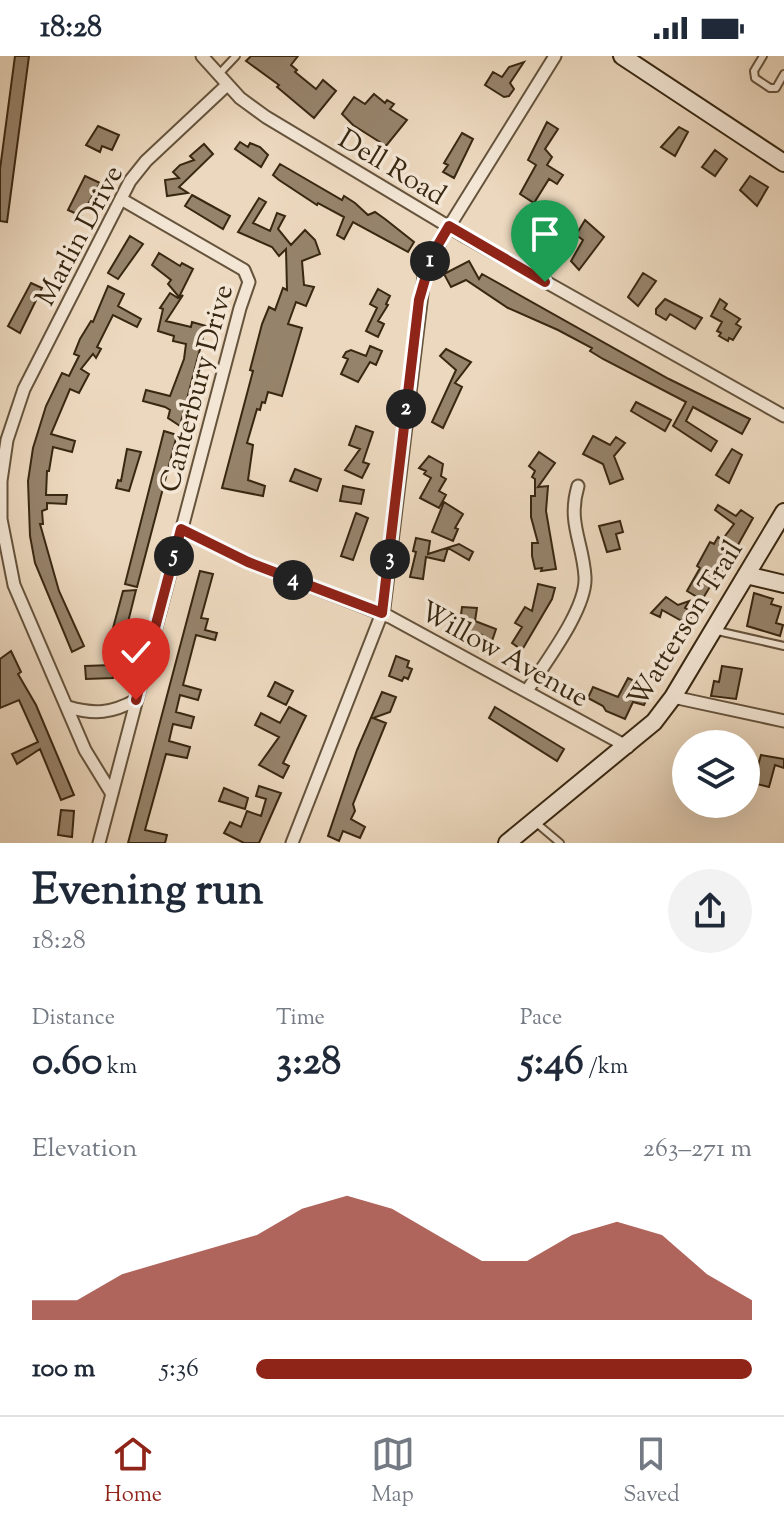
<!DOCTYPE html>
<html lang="en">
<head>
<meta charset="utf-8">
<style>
  body { margin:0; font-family:"Sorts Mill Goudy",serif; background:#f2f2f3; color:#1f2937; height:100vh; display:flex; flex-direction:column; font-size:30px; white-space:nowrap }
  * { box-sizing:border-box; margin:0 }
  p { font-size:26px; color:#747a83 }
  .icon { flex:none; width:44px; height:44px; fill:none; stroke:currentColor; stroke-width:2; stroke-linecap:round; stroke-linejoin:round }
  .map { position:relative; height:787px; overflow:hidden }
  .details { display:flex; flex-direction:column; background:#fff; flex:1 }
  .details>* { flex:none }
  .fabs { position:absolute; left:672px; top:674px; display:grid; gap:16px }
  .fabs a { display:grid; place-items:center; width:88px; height:88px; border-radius:50%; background:#fff; box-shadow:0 8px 32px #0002; font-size:40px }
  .pin { position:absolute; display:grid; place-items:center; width:68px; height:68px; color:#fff; margin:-82px -34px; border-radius:50% 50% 50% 0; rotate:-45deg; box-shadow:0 0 8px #0007 }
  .pin .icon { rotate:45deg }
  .km { position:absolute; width:40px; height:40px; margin:-20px; border-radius:50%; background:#222; color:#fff; font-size:22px; line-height:40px; text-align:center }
  .round { display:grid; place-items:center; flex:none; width:84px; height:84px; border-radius:42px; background:#f2f2f3 }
  .summary { display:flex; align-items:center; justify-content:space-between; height:136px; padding:0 32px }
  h1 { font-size:44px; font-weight:700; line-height:60px }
  .figures { display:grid; grid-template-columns:repeat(3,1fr); gap:12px; height:136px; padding:8px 32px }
  .figures div { display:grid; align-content:center }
  .figures b { font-size:40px; font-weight:700 }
  .figures small { font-size:22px; font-weight:400 }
  .figures p { font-size:22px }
  .chart { height:224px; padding:16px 32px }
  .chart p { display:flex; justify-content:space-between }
  .chart svg { width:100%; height:144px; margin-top:8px; fill:#8f2418; opacity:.7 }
  ul { padding:0 32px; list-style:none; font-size:26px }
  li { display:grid; grid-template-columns:128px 96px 1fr; align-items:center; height:60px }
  li i { height:20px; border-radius:10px; background:#8f2418 }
  .status { display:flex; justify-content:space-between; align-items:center; height:56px; padding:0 40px; background:#fff; direction:ltr }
  .status svg { height:22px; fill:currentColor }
  .dock { display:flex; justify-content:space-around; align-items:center; height:112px; border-top:2px solid #e0e1e3; background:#fff; font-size:22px; color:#747a83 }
  .dock a { display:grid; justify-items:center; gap:4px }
  .dock .selected { color:#8f2418 }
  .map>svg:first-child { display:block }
</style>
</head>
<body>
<div class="status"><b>18:28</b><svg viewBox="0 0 49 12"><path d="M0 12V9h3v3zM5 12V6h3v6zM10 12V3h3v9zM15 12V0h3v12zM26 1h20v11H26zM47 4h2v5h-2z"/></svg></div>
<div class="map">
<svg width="784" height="787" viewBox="0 0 784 787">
  <rect width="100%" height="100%" fill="#ecd8be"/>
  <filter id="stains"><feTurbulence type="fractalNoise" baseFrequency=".0025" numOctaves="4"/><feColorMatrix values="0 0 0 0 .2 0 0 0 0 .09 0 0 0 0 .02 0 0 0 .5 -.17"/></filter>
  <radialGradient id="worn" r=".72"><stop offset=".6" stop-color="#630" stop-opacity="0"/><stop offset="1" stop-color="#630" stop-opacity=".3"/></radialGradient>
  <!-- building -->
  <path fill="#96836b" stroke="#382711" stroke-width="2" d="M15,0H29L7,166L0,165V113Z
    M251,0H298L291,9L297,14L295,16L316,33L323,24L336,35L314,62L277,31L279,29L246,5Z
    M524,6L510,27L514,33L509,40L504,41L485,29L493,16L502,21L509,11Z
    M374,38L385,47L387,44L394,48L390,53L407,64L386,90L353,69L342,58L354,41L365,48Z
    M547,66L558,73L545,93L552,101L547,109L563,119L557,128L549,123L534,147L520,138L536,109L528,104Z
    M98,70L119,79L112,94L102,90L100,96L86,89Z
    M679,71L688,76L675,100L661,91Z
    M462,77L473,83L454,122L443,116L448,109L444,107Z
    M240,86L248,91L250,87L260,91L268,99L261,111L235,93Z
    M204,88L213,98L179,131L188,137L167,140L165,124L179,122L173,116L180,109L194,104L190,100Z
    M715,94L727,103L715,120L702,111Z
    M280,108L342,144L344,140L355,147L368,159L375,156L385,163L414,186L408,196L353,166L344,183L337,179L344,161L318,147L317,149L279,124L273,119Z
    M85,120L100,127L81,160L68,154Z
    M750,120L768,131L757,150L740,134Z
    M192,139L230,160L223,173L185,150Z
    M259,142L266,146L253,167L270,175L277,157L285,160L278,173L291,189L305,174L315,184L320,198L302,205L304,229L314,231L306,250L296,246L288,268L302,272L282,340L268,336L265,347L262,346L260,354L257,353L247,387L253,389L248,424L265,430L263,440L222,432L253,315L250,314L262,268L269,251L275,254L283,232L287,234L286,193L279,200L272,191L238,176Z
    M585,164L604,181L579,214L571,205L583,184L576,179Z
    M130,180L143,188L118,223L108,217Z
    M159,197L180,210L182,207L193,213L179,241L168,228L171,224L152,209Z
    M469,205L479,223L482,218L669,323L750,363L742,378L693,351L686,365L717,385L711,395L673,370L686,346L603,303L590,295L592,292L558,274L508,252L466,224L451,231L444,218Z
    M643,217L656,225L638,250L628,241Z
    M31,227L42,232L20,277L8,270Z
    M108,230L124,238L118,250L141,263L137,271L113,259L97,291L101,293L96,302L93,298L81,313L89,318L79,337L70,333L51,378L75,385L72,396L53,391L49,415H47L46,439H67L66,448L47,447V453L42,455L43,468H40L59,535L84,590L72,596L35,507L30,480L28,425L33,392L46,350L62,317L69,320L79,300L74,298L80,283L91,265L93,266Z
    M378,233L390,240L386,248L388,249L378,265L384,268L378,281L366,275L377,252L370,248Z
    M170,237L178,242L183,239L166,265L191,271L192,266L206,270L180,370L168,362L170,354L165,351L143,345L146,334L170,340L184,303L186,288L173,285L174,280L158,275L163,253L160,252Z
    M665,243L702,262L695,273L670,258L666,264L656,258V253Z
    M720,243L727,248L724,253L740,263L736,268L741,271L733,284L729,282L728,285L719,280L721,277L717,275L722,266L711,260Z
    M370,290L382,295L376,309L370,306L358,326L341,318L348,303L343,301L346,296L351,294L366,300Z
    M446,293L471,306L455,327L462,331L443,372L432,366L456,314L440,300Z
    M636,346L671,364L665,375L631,355Z
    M356,370L373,376L363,406L369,408L362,422L345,414L360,393L349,389Z
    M164,375L177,379L137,531L125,528Z
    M593,380L610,389L616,381L625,387L614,400L623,423L610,428L603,408L583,398Z
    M127,393L141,396L129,435L116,432L118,424L121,425Z
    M732,393L742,399L729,427L716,419Z
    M539,396L555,407L538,431L548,430L546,455L556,513L541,515L542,512L535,513L532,500V487H538L531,461V440H535V423L532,421L535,415L529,410Z
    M429,400L443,408L441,420L446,423L439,435L446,439L439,452L420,442L431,422L424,418L426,415L419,412Z
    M295,413L321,423L317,435L290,425Z
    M343,430L364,434L361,448L340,445Z
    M444,446L463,458L455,472L458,473L453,485L432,476Z
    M718,449L736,460L741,454L753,462L720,521L717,519L702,544L687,535L700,512L697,510L710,486L714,488L718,481L722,484L734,468L715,454Z
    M356,457L368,462L353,504L341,500Z
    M620,465L623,476L616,478L620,493L607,496L599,470Z
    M416,482L430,485L428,498L459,488L473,496L469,504L448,492L444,505L426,501L423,523L410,521L416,496L413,495Z
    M200,515L213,518L201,562L208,563L205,574L217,577L215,584L196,579L183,629L201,634L198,644L180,639L176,656L194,661L191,672L173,668L169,685L190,691L187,702L166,698L145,774L167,779L165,787H128Z
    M538,528L555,532L552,543L522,594L512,587L522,571L515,567L525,551L532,555Z
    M136,534L122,590L109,587L123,535Z
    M754,537L773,543L771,548L781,551L776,567L783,569L780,580L747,570Z
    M666,541L678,549L689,545L685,552L692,556L689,569L662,554L660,561L651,557Z
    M462,551L477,552L475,565L496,573L492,585L480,578L459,575Z
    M11,595L21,616L18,618L36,649L74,739L61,744L40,693L17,708L12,698L38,686L19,644L0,652V603Z
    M396,600L409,605L407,611L412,613L408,623L404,621L402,625L389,620Z
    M112,609L113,622L86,623L85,610Z
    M722,610L742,613L736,643L711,640L714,625L719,626Z
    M628,622L638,627L636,631L649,638L644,649L633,646L625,663L606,655L603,650L588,642L593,631L618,641Z
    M275,626L293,635L286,649L268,640Z
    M382,636L396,641L390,656L373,662L386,667L353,748L355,755L351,763L365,771L360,782L343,775L339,785L328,780L357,694Z
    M289,651L306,660L283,707L289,710L283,722L259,709L279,681L255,669L261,657L280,667Z
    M495,651L564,693L557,705L489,662Z
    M761,699L784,703V712L775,709L769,731L753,727Z
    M259,730L281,737L259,787H244L224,777L230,766L241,771L247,755L261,760L266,743L256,740Z
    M224,732L248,742L245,753L219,745Z
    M61,754L74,755L72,781L58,779Z"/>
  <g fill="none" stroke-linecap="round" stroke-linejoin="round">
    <!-- lane casing -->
    <g stroke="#65533c" stroke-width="10">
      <path id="lane" d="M763,0L754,15L755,22L770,32H776L784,18
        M219,18L236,0
        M713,574L784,590
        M534,765L560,787"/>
    </g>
    <!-- street casing -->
    <g stroke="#65533c" stroke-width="15">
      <path id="street" d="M202,0L240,42L266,61L466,181L784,360
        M181,473L248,506L390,561L628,691
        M527,635C544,608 587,553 585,521C583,486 567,467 578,430
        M673,641L784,665
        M68,651C95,659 112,657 136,644
        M112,738L85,694L14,529L1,463V425L7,384L24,333L130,125L146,105L227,29
        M99,787L240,252L249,226L244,214L121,143
        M292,787L384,552L424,221L442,182L555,0"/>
    </g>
    <!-- secondary casing -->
    <g stroke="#382711" stroke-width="20">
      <path id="secondary" d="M622,0L784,107
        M746,519L784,528
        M507,787L654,666L673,641L784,456"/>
    </g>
    <!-- lane -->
    <use href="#lane" stroke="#f3e6d5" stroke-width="6"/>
    <!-- street -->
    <use href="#street" stroke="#f3e6d5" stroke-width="11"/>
    <!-- secondary -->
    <use href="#secondary" stroke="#f3e6d5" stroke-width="16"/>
  </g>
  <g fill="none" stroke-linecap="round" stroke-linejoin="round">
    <!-- route casing -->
    <g stroke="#fff" stroke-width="16">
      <path id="route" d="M136,644L181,473L248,506L382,557L419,244L432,199L449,170L545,226"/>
    </g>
    <!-- route -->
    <use href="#route" stroke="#8f2418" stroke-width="10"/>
  </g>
  <g text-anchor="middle" stroke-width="7" stroke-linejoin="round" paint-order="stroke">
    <!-- street labels -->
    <g font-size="28" fill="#382711" stroke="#f3e6d5">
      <text transform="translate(393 110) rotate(31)" y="10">Dell Road</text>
      <text transform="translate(78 179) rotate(-62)" y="10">Marlin Drive</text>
      <text transform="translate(195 332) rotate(-75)" y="10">Canterbury Drive</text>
      <text transform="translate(684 567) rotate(-58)" y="10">Watterson Trail</text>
      <text transform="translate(505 597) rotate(29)" y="10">Willow Avenue</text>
    </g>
  </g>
  <rect width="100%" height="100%" filter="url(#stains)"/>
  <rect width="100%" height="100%" fill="url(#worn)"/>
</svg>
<div class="fabs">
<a><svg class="icon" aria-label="layers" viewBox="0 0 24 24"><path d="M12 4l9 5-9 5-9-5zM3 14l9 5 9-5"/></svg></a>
</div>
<div class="pin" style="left:545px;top:226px;background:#1e9e55"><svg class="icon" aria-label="arrive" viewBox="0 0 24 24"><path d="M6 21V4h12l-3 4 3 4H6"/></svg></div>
<div class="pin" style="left:136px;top:644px;background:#d93025"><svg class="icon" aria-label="check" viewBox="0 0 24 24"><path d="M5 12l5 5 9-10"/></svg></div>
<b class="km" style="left:430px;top:205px">1</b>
<b class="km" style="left:406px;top:353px">2</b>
<b class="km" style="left:390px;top:503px">3</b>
<b class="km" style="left:293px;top:524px">4</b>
<b class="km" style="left:174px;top:500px">5</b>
</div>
<section class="details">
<div class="summary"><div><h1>Evening run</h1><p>18:28</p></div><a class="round"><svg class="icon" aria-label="share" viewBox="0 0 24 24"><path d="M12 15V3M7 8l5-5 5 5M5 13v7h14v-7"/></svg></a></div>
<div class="figures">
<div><p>Distance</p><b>0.60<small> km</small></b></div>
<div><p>Time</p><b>3:28</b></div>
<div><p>Pace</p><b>5:46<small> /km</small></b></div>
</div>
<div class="chart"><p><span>Elevation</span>263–271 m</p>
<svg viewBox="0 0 160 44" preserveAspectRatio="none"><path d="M0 44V38L10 38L20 30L30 26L40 22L50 18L60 10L70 6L80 10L90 18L100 26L110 26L120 18L130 14L140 18L150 30L160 38V44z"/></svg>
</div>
<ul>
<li><b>100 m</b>5:36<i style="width:100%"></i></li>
</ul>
</section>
<nav class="dock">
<a class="selected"><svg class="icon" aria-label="home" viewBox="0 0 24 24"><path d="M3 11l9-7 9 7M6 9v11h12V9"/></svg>Home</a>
<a><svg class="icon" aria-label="map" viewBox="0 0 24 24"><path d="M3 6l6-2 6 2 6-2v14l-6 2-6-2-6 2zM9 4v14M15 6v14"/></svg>Map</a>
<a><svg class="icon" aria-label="saved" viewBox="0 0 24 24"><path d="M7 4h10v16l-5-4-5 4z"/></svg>Saved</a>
</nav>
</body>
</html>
